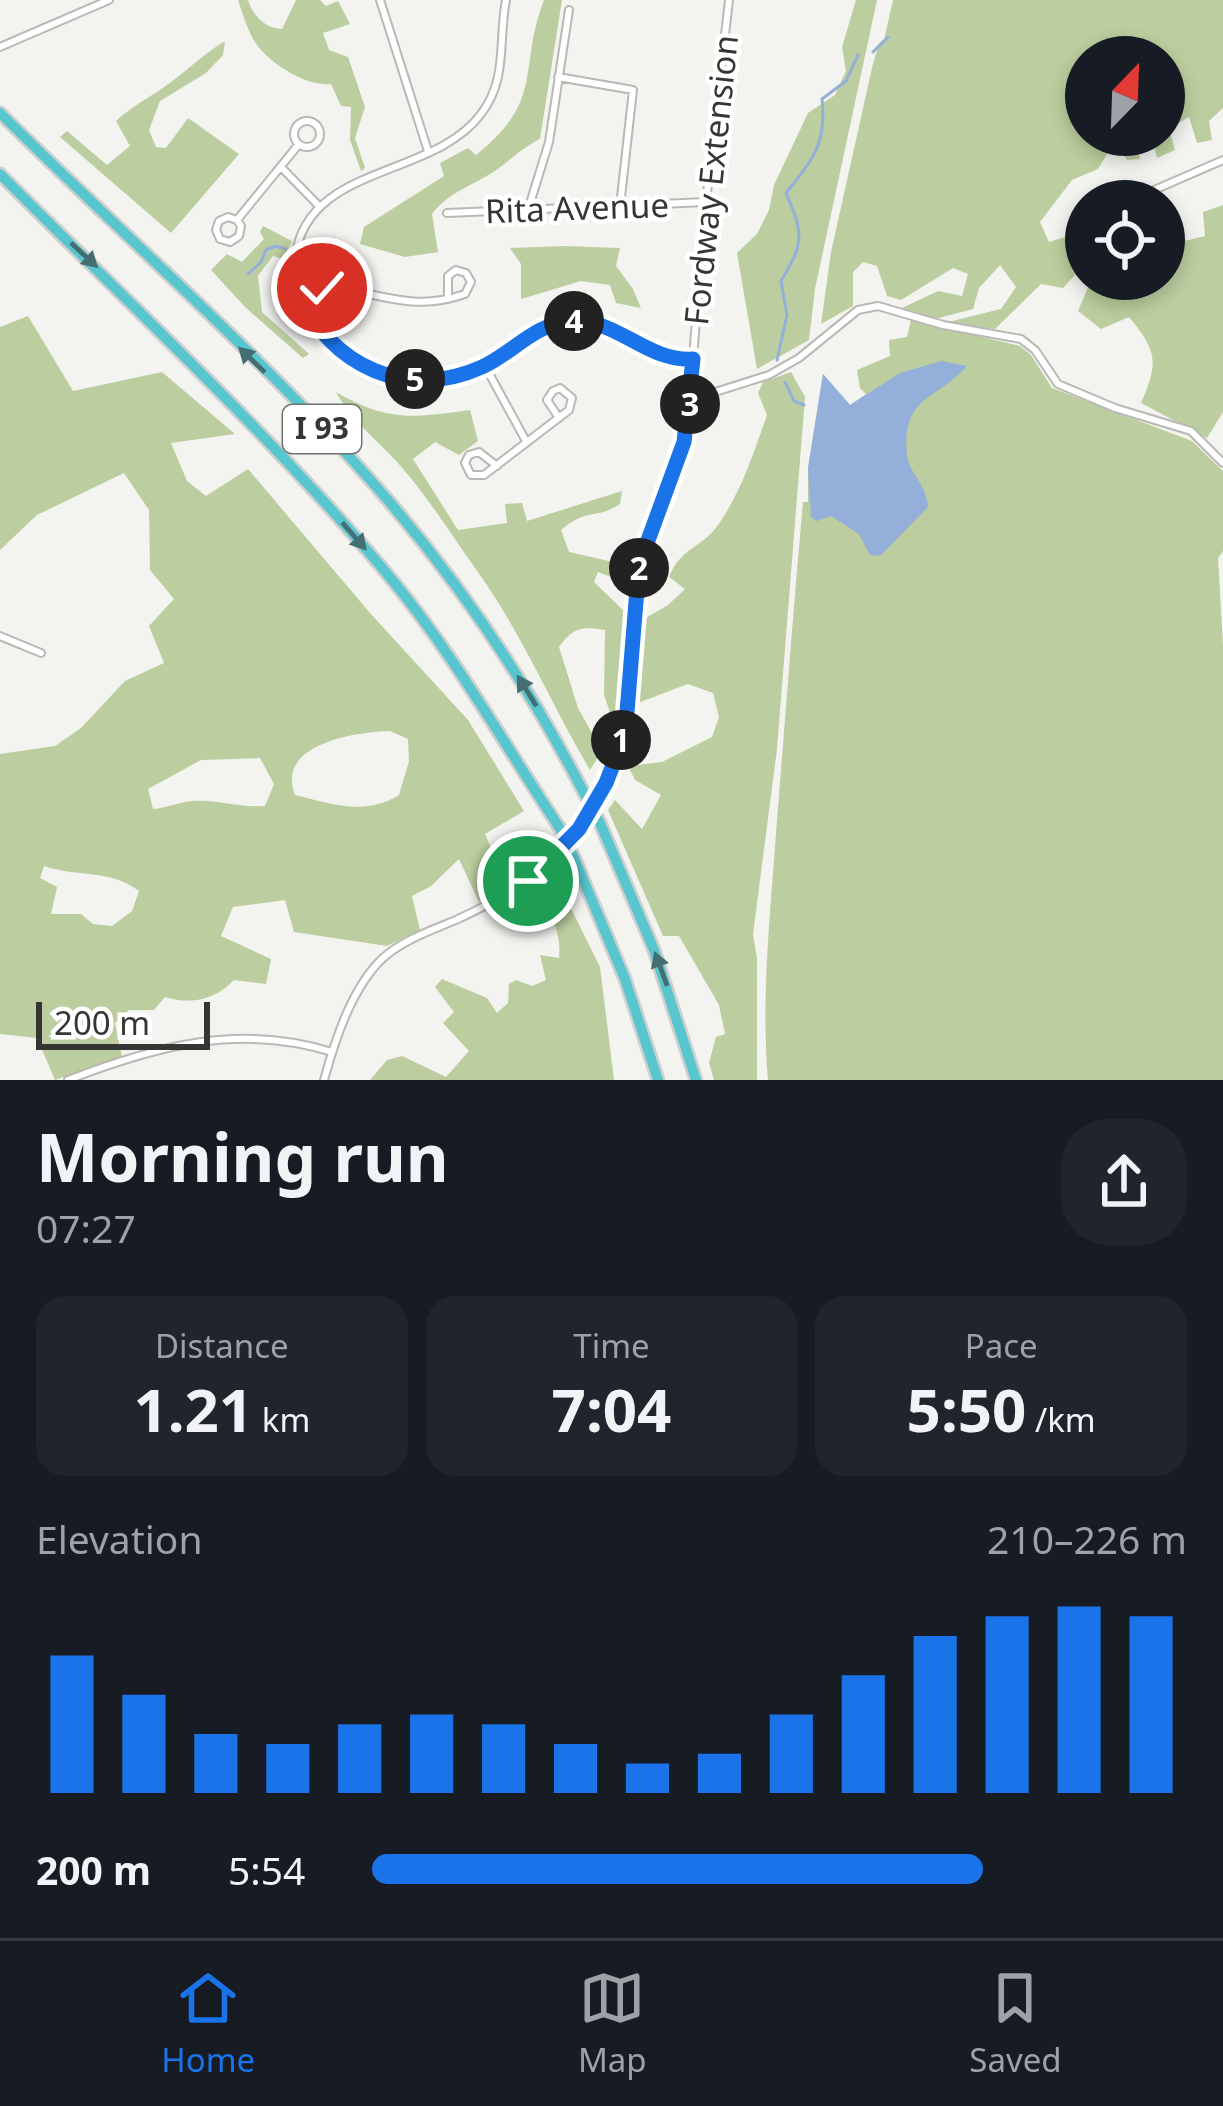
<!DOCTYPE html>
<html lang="en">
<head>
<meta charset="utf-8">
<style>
  body { margin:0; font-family:"Noto Sans",sans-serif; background:#20242c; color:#f1f3f6; height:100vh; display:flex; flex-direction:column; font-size:45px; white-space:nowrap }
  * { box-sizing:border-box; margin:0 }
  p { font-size:39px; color:#9ea1a6 }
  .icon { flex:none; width:66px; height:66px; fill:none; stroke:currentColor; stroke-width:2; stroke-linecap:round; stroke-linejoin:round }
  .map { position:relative; height:1080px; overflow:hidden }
  .sheet { display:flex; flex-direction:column; background:#171b24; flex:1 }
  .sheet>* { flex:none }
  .needle { width:78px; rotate:23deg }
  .controls { position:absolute; left:1065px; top:36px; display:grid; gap:24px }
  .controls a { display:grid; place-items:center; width:120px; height:120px; border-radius:50%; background:#171b24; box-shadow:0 6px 18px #0003; font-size:60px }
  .scale { position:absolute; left:36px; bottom:30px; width:174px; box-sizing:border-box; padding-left:12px; border:6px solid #353534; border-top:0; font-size:33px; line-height:42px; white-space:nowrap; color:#353534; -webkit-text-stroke:9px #fff; paint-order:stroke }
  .pin { position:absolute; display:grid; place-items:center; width:102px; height:102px; color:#fff; margin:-51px; border:6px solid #fff; border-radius:50%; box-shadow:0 3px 12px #0007 }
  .km { position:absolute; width:60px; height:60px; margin:-30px; border-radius:50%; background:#222; color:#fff; font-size:33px; line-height:60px; text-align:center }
  .round { display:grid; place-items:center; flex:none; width:126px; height:126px; border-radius:48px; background:#20242c }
  .head { display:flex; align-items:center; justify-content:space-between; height:204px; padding:0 36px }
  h1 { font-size:66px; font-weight:700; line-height:90px }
  .stats { display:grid; grid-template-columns:repeat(3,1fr); gap:18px; height:204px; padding:12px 36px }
  .stats div { display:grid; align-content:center; border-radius:30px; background:#20242c; text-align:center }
  .stats b { font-size:60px; font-weight:700 }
  .stats small { font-size:33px; font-weight:400 }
  .stats p { font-size:33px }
  .chart { height:336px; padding:24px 36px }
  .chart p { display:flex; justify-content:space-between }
  .chart svg { width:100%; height:216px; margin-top:12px; stroke:#1a73e8; stroke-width:6 }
  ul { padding:0 36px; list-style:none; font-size:39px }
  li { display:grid; grid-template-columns:192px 144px 1fr; align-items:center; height:90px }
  li i { height:30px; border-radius:15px; background:#1a73e8 }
  .tab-bar { display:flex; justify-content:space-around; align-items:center; height:168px; border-top:3px solid #363941; background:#171b24; font-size:33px; color:#9ea1a6 }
  .tab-bar a { display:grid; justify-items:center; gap:6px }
  .tab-bar .selected { color:#1a73e8 }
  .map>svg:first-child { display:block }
</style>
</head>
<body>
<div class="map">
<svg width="1223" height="1080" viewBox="0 0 1223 1080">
  <rect width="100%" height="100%" fill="#f3f3f0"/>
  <!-- green -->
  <path fill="#bcce9f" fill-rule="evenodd" d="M238,0H248C253,16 265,28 282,29L296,0H320L326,6L338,1L350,24L323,33L329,50L348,57L365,107L355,138L365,168L361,171L350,140L351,107L341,106L331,84C307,87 271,64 257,45C248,33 243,14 238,0Z
    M544,0H562L540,139C521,148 508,163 490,174C469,187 448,193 432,214L438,252L405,257L360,244L364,227L444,176L440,163L468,148L476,155C546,99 517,70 544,0Z
    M856,0H877L815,289L809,340L757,369L737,253L757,234L769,210L774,185L808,113L835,95L846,71L842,47Z
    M893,0H1223V108L1209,121L1212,140L1197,143L1189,117L1169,129L1175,150L1157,158L1152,135H1164V57H1086V135H1135L1140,159L1127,160L1119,147L1108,152L1098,169L1072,180L1040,222L1049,242L1082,232L1086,279H1164V246L1205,236L1203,212L1223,205V412L1207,438L1141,403C1159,362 1157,351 1129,317L1101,329L1078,311L1089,285L1075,275L1063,288L1041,284L995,329L948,322L1001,309L1016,287L1000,265L979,288L973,309L935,319L902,308L938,291L962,296L968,274L953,268L901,300L887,296L877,266L863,262L853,272V306L821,324L831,252L872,68L879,43L884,40Z
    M225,41L223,55L206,73L160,101L149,130L156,147L166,148L188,118L239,154L171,233L60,137L67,131L107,165L130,146L116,121C133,105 153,96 171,82C190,68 205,53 225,41Z
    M263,226L292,241L283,259L273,256L258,276L262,312L309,354L303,358L246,308L211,270L227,254L242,262L264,239L260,232Z
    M565,246L620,248L616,266L633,289L641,308L616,303L610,285L581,281L521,299V264L510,248Z
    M28,316L73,391L162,372L235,434L171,443L187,481L206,496L248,469L370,613L468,720L524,811L485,834L505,881L479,902L459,859L431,886L412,896L420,930L387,946L294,932L285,900L233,907L221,936L271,959L266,984L234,980C215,1000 191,1005 165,997L154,1010H129L115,1023L122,1057L55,1080L37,1038L0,1034V754L55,746L81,728L125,681L164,663L149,626L174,599L150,570L149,510L124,473L37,515L0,550V327ZM390,731L408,739L409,761L399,795C366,816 331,804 295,795C275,744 355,732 390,731ZM260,758L274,784L265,806C240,808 216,799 193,801C180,802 166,808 153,809L148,789L201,760ZM44,866C78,878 108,868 139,891L132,911L112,926L93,924L81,914H51L57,887L40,878Z
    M911,320L1020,346L1031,355L1052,388L1192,441L1223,471V551L1218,558L1223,645V1080H768C761,998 770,917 776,833C785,722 793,612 803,502H808V468L823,374L850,405L866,394L860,388L857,370L890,356L889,340L907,337Z
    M791,372L805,397L777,749L753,934L757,959V1080H714L709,1063L716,1037L725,1034L719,1005L679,936H663L608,810L615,800L642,829L661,795L635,780L628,766L662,762L712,737L719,717L713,693L688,684L635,704L639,622L668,605L685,589L669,577C681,546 703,549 720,522C742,490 754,452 767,415L758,393L763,382Z
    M336,392C388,422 412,418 470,410L478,441L459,455L435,442L413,459L458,530L507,523L505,504L522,503L527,521L622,491L620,504C596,520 588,507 561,530L569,552L631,566L629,584L598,572L594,582L625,612V672L615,727L604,695L605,630C582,626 572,628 559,647L578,708L602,751L590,770C552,706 523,636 480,575C453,538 428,496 397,462C376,439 351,420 336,392Z
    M553,872L600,967L614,1080H370L387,1060L402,1056L446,1077L469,1051L443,1023L454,1012L435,987L442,979L487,998L497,1013L508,1003L509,984L516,980L532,986L546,980L540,955L559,958C562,929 548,910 534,886Z"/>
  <!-- water -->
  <path fill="#94afda" d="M941,361L967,366C937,400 901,396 907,455C909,474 927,484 928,507L880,556L870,555L859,534L831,516L817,521L811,517L808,468L823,374L850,405L900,373Z"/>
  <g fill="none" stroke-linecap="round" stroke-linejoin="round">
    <!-- stream -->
    <path stroke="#94afda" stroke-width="3" d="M873,52L888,37
      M248,274L261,262L266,250L276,246L285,249
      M777,360L787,315L781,281C804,243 804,234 786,193C813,159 827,144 822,99L846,81L858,55
      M785,382L794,401L804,405"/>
    <!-- minor casing -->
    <g stroke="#b9b8b5" stroke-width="10">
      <path id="minor" d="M380,0L428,151
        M506,0C498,41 508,79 481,114C433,179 304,164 295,260C292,293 310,319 332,340C352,360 372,379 402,380C427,380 461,377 483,366C514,352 536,323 572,321C618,320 647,361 692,359
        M0,47L109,0
        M558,77L633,90L620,206
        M294 134a13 13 0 1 1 26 0a13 13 0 1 1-26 0Z
        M281,167L319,206
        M1101,201L1111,197L1119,201
        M1129,201L1223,160
        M528,210L549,142L569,10
        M447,213L706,202
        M237,220L241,226L239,236L230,242L220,239L216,230L219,221L228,217L237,220L299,144
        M298,293C364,277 396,318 465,294L471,282L466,273L456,270L448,276V299
        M485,366L526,441
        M690,400L769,375L799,358L858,310L878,306L943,325L1021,339L1035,350L1058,384L1115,408L1191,431L1223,463
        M497,466L479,452L469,455L465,463L471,475H484L569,410L572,398L560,388L553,391L547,400L559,418
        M0,636L41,653
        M68,1080C156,1046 239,1023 332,1052
        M324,1080C335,1040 352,987 383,958C403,940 432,930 456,920C504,898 547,872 579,829C642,746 620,660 639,566C649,518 678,477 687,429L706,202L729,0"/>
    </g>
    <!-- highway casing -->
    <g stroke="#cfcfce" stroke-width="15">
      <path id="highway" d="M0,113C128,240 269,362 387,499C464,589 530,688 584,793
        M0,174C133,308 272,435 393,581C457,659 505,746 561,830
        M600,823L654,950L696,1080
        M575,860L625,979L658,1080"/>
    </g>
    <!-- minor -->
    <use href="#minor" stroke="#fff" stroke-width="6"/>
    <!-- highway -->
    <use href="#highway" stroke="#58c6ce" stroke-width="10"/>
    <!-- highway-bridge casing -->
    <g stroke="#cfcfce" stroke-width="15" stroke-linecap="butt">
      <path id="highway-bridge" d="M584,793L600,823
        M561,830L575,860"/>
    </g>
    <!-- highway-bridge -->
    <use href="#highway-bridge" stroke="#58c6ce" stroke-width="10"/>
  </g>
  <!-- one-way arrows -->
  <defs><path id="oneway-solid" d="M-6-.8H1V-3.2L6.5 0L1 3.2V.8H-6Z" transform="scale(3)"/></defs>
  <g fill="#436f72">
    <use href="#oneway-solid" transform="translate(84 255) rotate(43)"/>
    <use href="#oneway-solid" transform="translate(252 360) rotate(-136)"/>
    <use href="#oneway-solid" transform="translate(354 536) rotate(49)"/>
    <use href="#oneway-solid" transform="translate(527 691) rotate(-122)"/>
    <use href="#oneway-solid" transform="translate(661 969) rotate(-110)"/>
  </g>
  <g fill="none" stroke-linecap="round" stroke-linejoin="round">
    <!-- route casing -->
    <g stroke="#fff" stroke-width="24">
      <path id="route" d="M322,288L298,293C331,367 407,401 482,367C513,353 535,323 572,321C618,319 647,362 693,359L684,442L639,565L627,712L618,752L606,783L579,829L528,881"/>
    </g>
    <!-- route -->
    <use href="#route" stroke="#1a73e8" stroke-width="15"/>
  </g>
  <g text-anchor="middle" stroke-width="9" stroke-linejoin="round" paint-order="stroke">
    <!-- shield labels -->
    <rect fill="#fff" stroke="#727271" stroke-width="3" x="283" y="405" width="78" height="48" rx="9"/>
    <g font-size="30" font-weight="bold" fill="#353534">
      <text x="322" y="439">I 93</text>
    </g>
    <!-- street labels -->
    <g font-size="33" fill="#353534" stroke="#fff">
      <text transform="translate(711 180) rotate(-84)" y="12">Fordway Extension</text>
      <text transform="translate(577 208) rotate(-2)" y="12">Rita Avenue</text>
    </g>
  </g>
</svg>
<div class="controls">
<a><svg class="needle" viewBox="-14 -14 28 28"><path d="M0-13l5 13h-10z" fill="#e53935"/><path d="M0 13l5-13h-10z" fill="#9ea1a6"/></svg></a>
<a><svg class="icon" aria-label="locate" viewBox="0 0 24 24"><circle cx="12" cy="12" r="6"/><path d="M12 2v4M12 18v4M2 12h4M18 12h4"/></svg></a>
</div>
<div class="scale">200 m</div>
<div class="pin" style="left:528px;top:881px;background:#1e9e55"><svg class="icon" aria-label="arrive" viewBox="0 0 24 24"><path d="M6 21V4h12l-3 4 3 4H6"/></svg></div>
<div class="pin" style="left:322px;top:288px;background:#d93025"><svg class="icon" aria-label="check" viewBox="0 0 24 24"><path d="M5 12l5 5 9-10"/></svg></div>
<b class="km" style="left:621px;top:740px">1</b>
<b class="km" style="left:639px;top:568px">2</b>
<b class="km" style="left:690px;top:404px">3</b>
<b class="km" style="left:574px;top:321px">4</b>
<b class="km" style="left:415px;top:379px">5</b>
</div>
<section class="sheet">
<div class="head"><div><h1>Morning run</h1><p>07:27</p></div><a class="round"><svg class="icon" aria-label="share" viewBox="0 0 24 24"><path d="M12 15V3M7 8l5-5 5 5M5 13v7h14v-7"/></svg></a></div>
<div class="stats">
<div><p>Distance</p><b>1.21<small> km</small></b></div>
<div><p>Time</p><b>7:04</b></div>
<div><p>Pace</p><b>5:50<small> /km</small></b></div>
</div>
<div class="chart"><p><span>Elevation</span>210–226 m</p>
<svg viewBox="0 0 160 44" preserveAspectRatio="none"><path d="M5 44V16M15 44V24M25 44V32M35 44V34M45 44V30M55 44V28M65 44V30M75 44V34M85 44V38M95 44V36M105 44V28M115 44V20M125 44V12M135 44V8M145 44V6M155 44V8"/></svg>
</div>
<ul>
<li><b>200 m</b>5:54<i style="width:75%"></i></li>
</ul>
</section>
<nav class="tab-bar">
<a class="selected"><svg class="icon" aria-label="home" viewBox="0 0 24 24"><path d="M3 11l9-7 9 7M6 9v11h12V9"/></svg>Home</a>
<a><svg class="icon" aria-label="map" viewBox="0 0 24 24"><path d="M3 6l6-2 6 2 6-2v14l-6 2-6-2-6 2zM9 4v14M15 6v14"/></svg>Map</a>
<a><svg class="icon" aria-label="saved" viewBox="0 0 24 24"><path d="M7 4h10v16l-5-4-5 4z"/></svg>Saved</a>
</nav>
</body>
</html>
